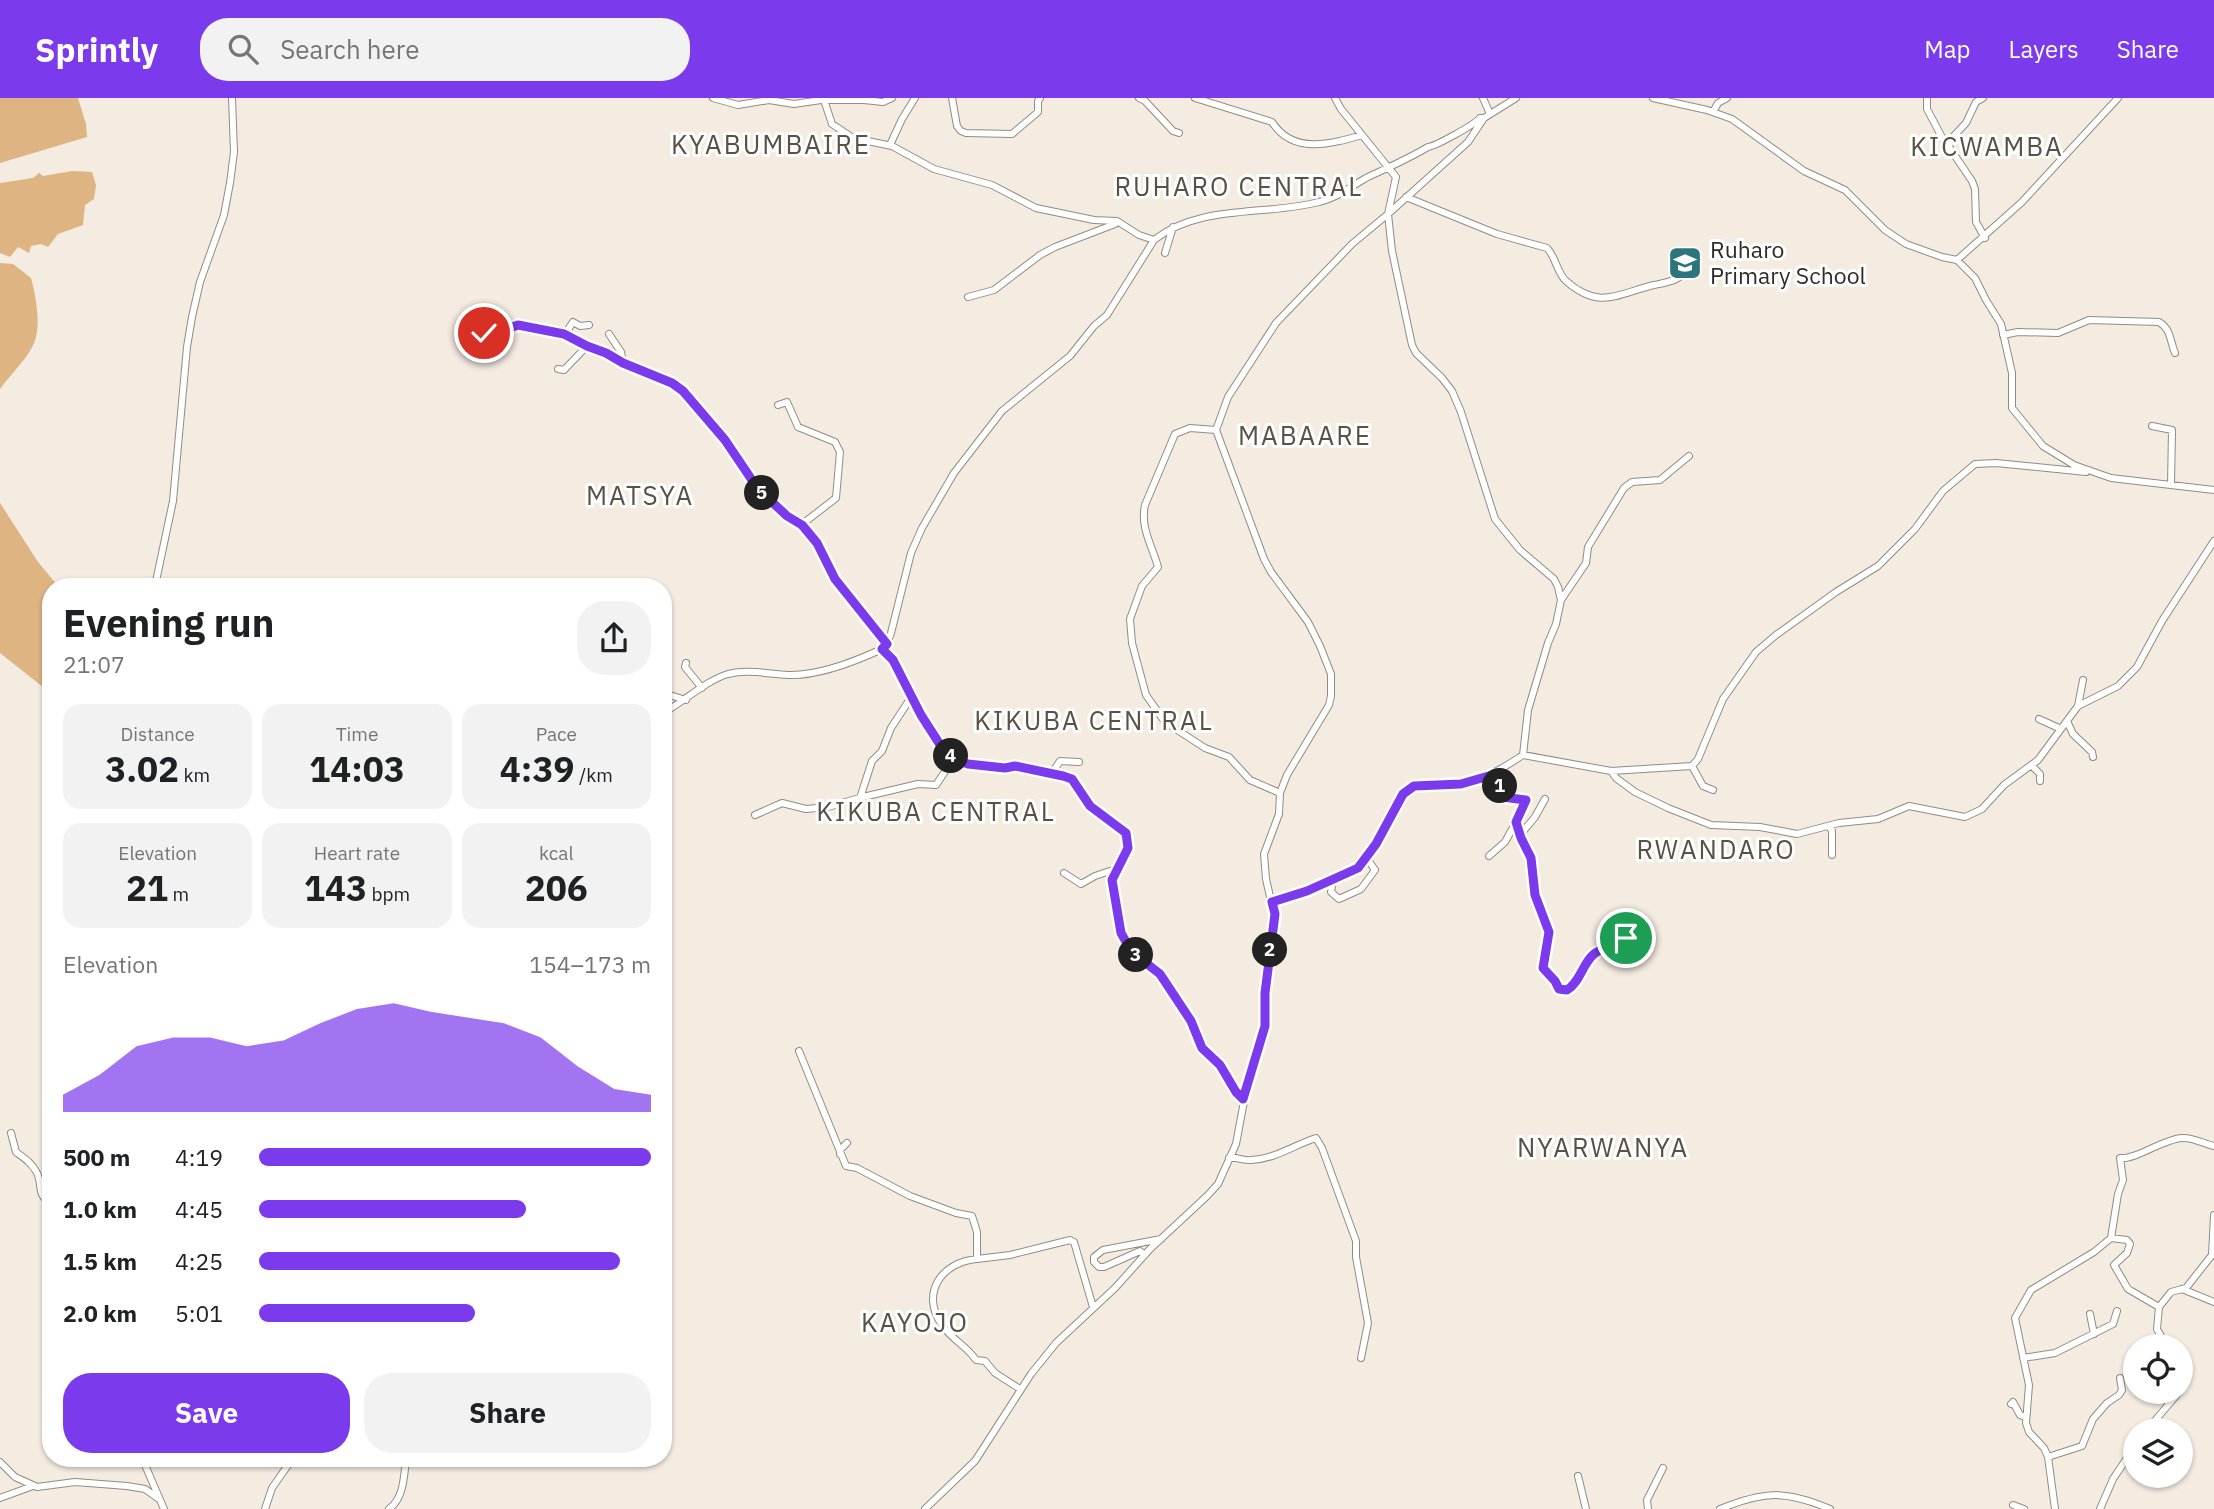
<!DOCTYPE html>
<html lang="en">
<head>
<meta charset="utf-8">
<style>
  body { margin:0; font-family:"IBM Plex Sans",sans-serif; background:#f2f2f2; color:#202124; height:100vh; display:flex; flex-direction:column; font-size:26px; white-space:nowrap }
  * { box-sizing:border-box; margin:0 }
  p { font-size:23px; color:#757577 }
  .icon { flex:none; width:38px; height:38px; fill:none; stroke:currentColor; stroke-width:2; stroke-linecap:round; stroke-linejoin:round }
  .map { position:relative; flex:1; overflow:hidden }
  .side { position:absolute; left:42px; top:480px; width:630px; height:889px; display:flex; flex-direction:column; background:#fff; border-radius:28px; box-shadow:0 2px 5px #0004 }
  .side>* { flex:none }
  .fabs { position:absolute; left:2123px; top:1236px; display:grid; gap:14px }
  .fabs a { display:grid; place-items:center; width:70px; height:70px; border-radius:50%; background:#fff; box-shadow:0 2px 5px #0004; font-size:35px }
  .pin { position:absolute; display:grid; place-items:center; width:60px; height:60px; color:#fff; margin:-30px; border:4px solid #fff; border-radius:50%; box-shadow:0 2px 7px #0007 }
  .km { position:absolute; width:35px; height:35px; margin:-18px; border-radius:50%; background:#222; color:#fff; font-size:19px; line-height:35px; text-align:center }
  .round { display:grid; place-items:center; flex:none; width:74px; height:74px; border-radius:28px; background:#f2f2f2 }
  .headline { display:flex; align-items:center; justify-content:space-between; height:119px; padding:0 21px }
  h1 { font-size:38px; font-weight:800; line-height:52px }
  .metrics { display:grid; grid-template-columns:repeat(3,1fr); gap:10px; height:119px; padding:7px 21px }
  .metrics div { display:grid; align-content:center; border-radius:18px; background:#f2f2f2; text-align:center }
  .metrics b { font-size:35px; font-weight:800 }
  .metrics small { font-size:19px; font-weight:400 }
  .metrics p { font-size:19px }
  .chart { height:196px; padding:14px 21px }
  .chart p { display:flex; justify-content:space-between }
  .chart svg { width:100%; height:126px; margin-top:7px; fill:#7c3aed; opacity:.7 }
  .primary-button { display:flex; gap:14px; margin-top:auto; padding:14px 21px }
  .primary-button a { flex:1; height:80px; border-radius:28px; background:#7c3aed; color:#fff; font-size:28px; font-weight:800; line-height:80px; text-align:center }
  .primary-button a+a { background:#f2f2f2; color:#202124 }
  ul { padding:0 21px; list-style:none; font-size:23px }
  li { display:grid; grid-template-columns:112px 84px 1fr; align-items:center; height:52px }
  li i { height:18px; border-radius:9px; background:#7c3aed }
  header { display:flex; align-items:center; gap:42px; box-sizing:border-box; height:98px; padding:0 35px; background:#7c3aed; color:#fff }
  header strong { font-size:33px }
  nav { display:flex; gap:38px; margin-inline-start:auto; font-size:24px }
  .search { width:490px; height:63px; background:#f2f2f2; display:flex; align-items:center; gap:18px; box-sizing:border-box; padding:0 24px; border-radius:28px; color:#757577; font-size:26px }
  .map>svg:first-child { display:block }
</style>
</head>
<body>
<header>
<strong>Sprintly</strong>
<div class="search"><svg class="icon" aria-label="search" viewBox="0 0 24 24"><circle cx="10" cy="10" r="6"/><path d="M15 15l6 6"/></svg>Search here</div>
<nav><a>Map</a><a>Layers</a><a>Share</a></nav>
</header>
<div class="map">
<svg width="2214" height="1411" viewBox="0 0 2214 1411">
  <rect width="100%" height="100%" fill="#f4ebe1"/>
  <!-- forest -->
  <path fill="#ddb482" d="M0,0H78L86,26L87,39L0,65Z
    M72,73L92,74L96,87L94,101L85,107L83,127L58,136L48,149L41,146L31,148L29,155L18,149L10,159L0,155V85L33,80L39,75L43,78Z
    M0,165L13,166L31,180C36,199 43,233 31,251C23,265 10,277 0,291Z
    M0,405L38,464L58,488H51V591L48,593L0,555Z"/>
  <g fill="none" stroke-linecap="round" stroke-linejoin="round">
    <!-- minor casing -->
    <g stroke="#938b82" stroke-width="8">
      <path id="minor" d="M713,0L738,7L769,2L794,6L821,2H864L883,4L892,0
        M952,0L957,28L961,33L966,35L1012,36L1038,14V3L1040,0
        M1139,0L1145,3L1173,33L1179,35
        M1195,0L1272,24C1293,57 1331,46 1362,37
        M1483,0L1490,16
        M1653,0L1707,12L1732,21L1804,73L1845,92L1885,132L1906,146L1942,159L1957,162L1975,180L1986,202L2001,226L2012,275V310L2043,348L2074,367L2111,380L2214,392
        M1927,0V11L1945,45L1949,49
        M1983,0L1976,4L1966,25L1951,41L1949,49L1972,83L1975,91L1976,124L1985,140
        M824,2L832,26L853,40L892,48L934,71L992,87L1036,110L1094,122L1117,123L1139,137L1154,142
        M1713,14L1718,5L1727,0
        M890,47L902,21L915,0
        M1406,99L1497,136L1547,150C1556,159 1556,173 1566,183C1600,213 1619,195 1654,187C1674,183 1676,183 1693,169
        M1165,155L1173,129
        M1957,162L2022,104L2118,0
        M968,199L994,192L1040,157L1055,149L1115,126
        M462,227L491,239L518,227L564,236L606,255L623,265L672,285L683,293L738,359L758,391L787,418L801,427L817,445L835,481L887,546
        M609,236L621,254L623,265
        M2003,237L2018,234L2058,235L2089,222L2159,224C2171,231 2170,243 2175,255
        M569,239V230L573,224L580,228L589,227
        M558,271L564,272L587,248
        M778,307L787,304L798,329L835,344L840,354L836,400L801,427
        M2152,328L2172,332L2171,387
        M1216,332L1190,330L1175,336L1145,407C1140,430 1152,447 1158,469L1142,488L1130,521L1132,545L1146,597L1165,624L1205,650L1229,659L1250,682L1280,695
        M155,488L173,403L187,249L192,219L200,184L224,117L230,85L234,54L232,0
        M1561,502L1586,465L1588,449L1624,390L1632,384L1660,382L1689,358
        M882,551L893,562L921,617L946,656L954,661L968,665L1015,668L1063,678L1072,681L1090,708L1111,721L1126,735L1128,750L1113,782L1121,836L1132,854L1160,876L1190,923L1202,950L1220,967L1236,994L1243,1001
        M686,565L685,569L702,590
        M663,595L686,602
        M2078,608L2083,582
        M663,615C685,603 705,583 728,576C748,571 768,576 788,577C819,578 854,564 882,551L887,546L891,535L911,455L922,430L954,375L1002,313L1070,258L1094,228L1107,217L1154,142C1199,106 1266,118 1319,104C1337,100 1350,89 1366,80C1387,70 1408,61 1428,49C1436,48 1474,27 1480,20H1484L1516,0
        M2039,621L2061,631
        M2067,623L2073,636L2092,654L2093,659
        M1523,657L1611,673L1692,668L1698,661L1723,601L1756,554L1776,537L1836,494L1878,468L1915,431L1943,393L1975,366L1996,365L2086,374
        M2031,667L2040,676V683
        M1692,668L1703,688L1713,692
        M1611,673L1616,680L1635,694L1668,710L1711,727L1760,729L1797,736L1839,725L1878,721L1909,708L1965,719L1982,711L2004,687L2038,662L2078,608L2118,588L2137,569L2162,523L2214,443
        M1052,675L1060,663L1079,664
        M1491,677L1499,684L1502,699L1526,702L1516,724L1531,760L1535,797L1548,830V846L1543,870L1555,883L1559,891L1567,892C1580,883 1581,872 1590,861C1598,850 1604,856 1615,852C1622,849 1624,841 1631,838
        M863,699L918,686L936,687L946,672L949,657
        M755,717L782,705L806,711L828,709L863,699L861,697L872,663L882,653L891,630L912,598
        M1829,728L1832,733V757
        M1520,737L1535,719L1545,701
        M1489,758L1505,744L1516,724
        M1064,775L1081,786L1095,778L1116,771
        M1333,782L1331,794L1339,801L1361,791L1375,772L1366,759
        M1272,804C1294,797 1340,784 1357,770C1380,752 1390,701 1412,690C1421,685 1438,689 1449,688C1481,684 1497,674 1523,657L1528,612L1548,545L1556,526L1561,502L1558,489L1554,481L1520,452L1495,421L1461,314L1452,293L1442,280L1416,255L1412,247L1392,153L1388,116L1396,79L1341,11L1335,0
        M799,953L846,1068L857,1070L910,1098L956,1115L972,1118L977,1134V1161L1010,1157L1070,1142L1074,1144L1093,1209
        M11,1035L16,1054C24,1060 32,1065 37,1075C43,1087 36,1098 51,1104
        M840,1056V1052L847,1045
        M1229,1060C1238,1059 1244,1063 1251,1062C1275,1061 1294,1047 1316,1040L1322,1050L1356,1143V1159L1368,1225L1361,1260
        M2111,1140L2127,1142L2130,1146L2127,1155L2114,1167L2128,1191L2159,1209
        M1145,1157L1140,1153L1104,1169H1099L1094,1164V1159L1103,1152L1161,1141
        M977,1161C941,1164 920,1196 942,1227C951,1241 968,1249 976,1262L985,1263L995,1275L1020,1291
        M2182,1191L2214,1204
        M2090,1216L2094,1236
        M2172,1248L2162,1240L2157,1231L2159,1209L2171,1194L2186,1190L2212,1157L2214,1117
        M2023,1260L2055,1255L2113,1226L2117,1213
        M2180,1264L2183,1277L2180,1291
        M2011,1306L2013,1304L2020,1317L2025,1319
        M2147,1332L2180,1293
        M2048,1359L2082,1348L2093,1321L2107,1305L2119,1297L2122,1292L2120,1280
        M142,1360L164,1411
        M0,1364L15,1379L37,1389L75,1384L127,1388L145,1391L159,1401
        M1578,1378L1586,1411
        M0,1400L33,1388
        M2013,1407L2024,1411
        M265,1411L272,1390L293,1360
        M389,1411C404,1400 404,1378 406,1361
        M925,1411L975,1363L1031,1276L1056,1245L1115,1190L1150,1151L1207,1098L1218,1086L1236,1046L1248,982L1255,966L1265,927V895L1274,816L1266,781L1264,756L1279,716L1280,695L1287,677L1329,607L1331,598V576L1320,548L1308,524L1271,474L1264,461L1216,332L1228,299L1276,225L1352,146L1388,116L1468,44L1484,20
        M1648,1411L1647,1402L1663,1370
        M1720,1411C1764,1393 1786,1392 1830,1411
        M2055,1411L2048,1359L2044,1350L2029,1334L2026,1325L2029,1287L2015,1220L2031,1192L2094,1154L2111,1140L2118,1096L2123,1082L2120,1060C2136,1062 2163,1041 2182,1040C2193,1039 2204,1046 2214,1048
        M2100,1411L2113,1381L2135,1348"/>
    </g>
    <!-- minor -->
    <use href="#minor" stroke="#fff" stroke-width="6"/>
  </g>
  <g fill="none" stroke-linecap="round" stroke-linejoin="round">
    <!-- route casing -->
    <g stroke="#fff" stroke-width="14">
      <path id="route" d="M484,235L491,239L500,237L507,231L518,227L564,236L587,248L606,255L623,265L672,285L683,293L725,342L758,391L787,418L802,427L817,445L835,481L887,546L882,551L893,562L921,617L946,656L954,661L968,666L1005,670L1015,668L1063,678L1072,681L1090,708L1126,735L1128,750L1112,782L1121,835L1132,854L1160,876L1191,923L1202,950L1220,967L1236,994L1243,1001L1265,928V895L1275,816L1272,804L1307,793L1358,770L1376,746L1403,696L1414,688L1461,686L1492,677L1499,684L1502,699L1526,702L1516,724L1521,740L1531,760L1535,797L1549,834L1543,870L1555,883L1559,891L1567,892C1581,883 1582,866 1594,856C1607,845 1610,861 1626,840"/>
    </g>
    <!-- route -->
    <use href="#route" stroke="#7c3aed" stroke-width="9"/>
  </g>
  <!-- icons -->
  <defs>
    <g id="school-square" transform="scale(1.75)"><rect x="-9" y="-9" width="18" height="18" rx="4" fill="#2c757c" stroke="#fff"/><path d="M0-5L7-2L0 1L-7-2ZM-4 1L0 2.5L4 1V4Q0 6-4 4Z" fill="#fff"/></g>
  </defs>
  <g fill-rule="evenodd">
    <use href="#school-square" x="1685" y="165"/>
  </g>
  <g text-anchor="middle" stroke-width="6" stroke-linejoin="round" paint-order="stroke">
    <!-- poi labels -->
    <g font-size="23" fill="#2f2c28" stroke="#fff" text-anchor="start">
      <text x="1710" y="160">Ruharo<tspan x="1710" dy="26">Primary School</tspan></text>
    </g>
    <!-- quarter labels -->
    <g font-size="26" letter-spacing="2" fill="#585148" stroke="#fff">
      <text x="771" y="56">KYABUMBAIRE</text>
      <text x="1987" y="58">KICWAMBA</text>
      <text x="1239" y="98">RUHARO CENTRAL</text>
      <text x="1305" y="347">MABAARE</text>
      <text x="640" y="407">MATSYA</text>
      <text x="1094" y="632">KIKUBA CENTRAL</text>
      <text x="936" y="723">KIKUBA CENTRAL</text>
      <text x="1716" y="761">RWANDARO</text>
      <text x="1603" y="1059">NYARWANYA</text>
      <text x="915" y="1234">KAYOJO</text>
    </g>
  </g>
</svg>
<div class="fabs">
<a><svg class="icon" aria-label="locate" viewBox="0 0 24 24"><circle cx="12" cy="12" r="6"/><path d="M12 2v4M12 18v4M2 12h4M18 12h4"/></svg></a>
<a><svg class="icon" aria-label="layers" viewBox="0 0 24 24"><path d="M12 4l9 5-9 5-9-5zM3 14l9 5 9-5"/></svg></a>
</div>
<div class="pin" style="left:1626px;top:840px;background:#1e9e55"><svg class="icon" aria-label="arrive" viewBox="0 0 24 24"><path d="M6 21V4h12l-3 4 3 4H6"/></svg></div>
<div class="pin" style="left:484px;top:235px;background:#d93025"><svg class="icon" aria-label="check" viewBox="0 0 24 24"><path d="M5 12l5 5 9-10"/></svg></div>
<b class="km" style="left:1500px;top:688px">1</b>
<b class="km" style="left:1270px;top:852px">2</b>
<b class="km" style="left:1136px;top:857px">3</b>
<b class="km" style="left:951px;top:658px">4</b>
<b class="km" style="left:762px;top:395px">5</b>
<section class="side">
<div class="headline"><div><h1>Evening run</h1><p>21:07</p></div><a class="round"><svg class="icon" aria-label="share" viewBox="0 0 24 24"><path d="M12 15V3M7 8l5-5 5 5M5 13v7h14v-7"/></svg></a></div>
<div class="metrics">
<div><p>Distance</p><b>3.02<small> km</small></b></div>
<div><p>Time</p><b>14:03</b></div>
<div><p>Pace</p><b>4:39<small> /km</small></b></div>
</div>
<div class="metrics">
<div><p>Elevation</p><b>21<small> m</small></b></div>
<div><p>Heart rate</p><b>143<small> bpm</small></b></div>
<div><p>kcal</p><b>206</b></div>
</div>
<div class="chart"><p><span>Elevation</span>154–173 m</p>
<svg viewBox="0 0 160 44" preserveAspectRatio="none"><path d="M0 44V38L10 31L20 21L30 18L40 18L50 21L60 19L70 13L80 8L90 6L100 9L110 11L120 13L130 18L140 28L150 36L160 38V44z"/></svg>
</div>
<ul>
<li><b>500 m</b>4:19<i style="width:100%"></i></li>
<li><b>1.0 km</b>4:45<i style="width:68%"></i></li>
<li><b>1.5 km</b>4:25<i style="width:92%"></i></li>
<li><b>2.0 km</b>5:01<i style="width:55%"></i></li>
</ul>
<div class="primary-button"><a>Save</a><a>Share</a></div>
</section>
</div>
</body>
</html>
